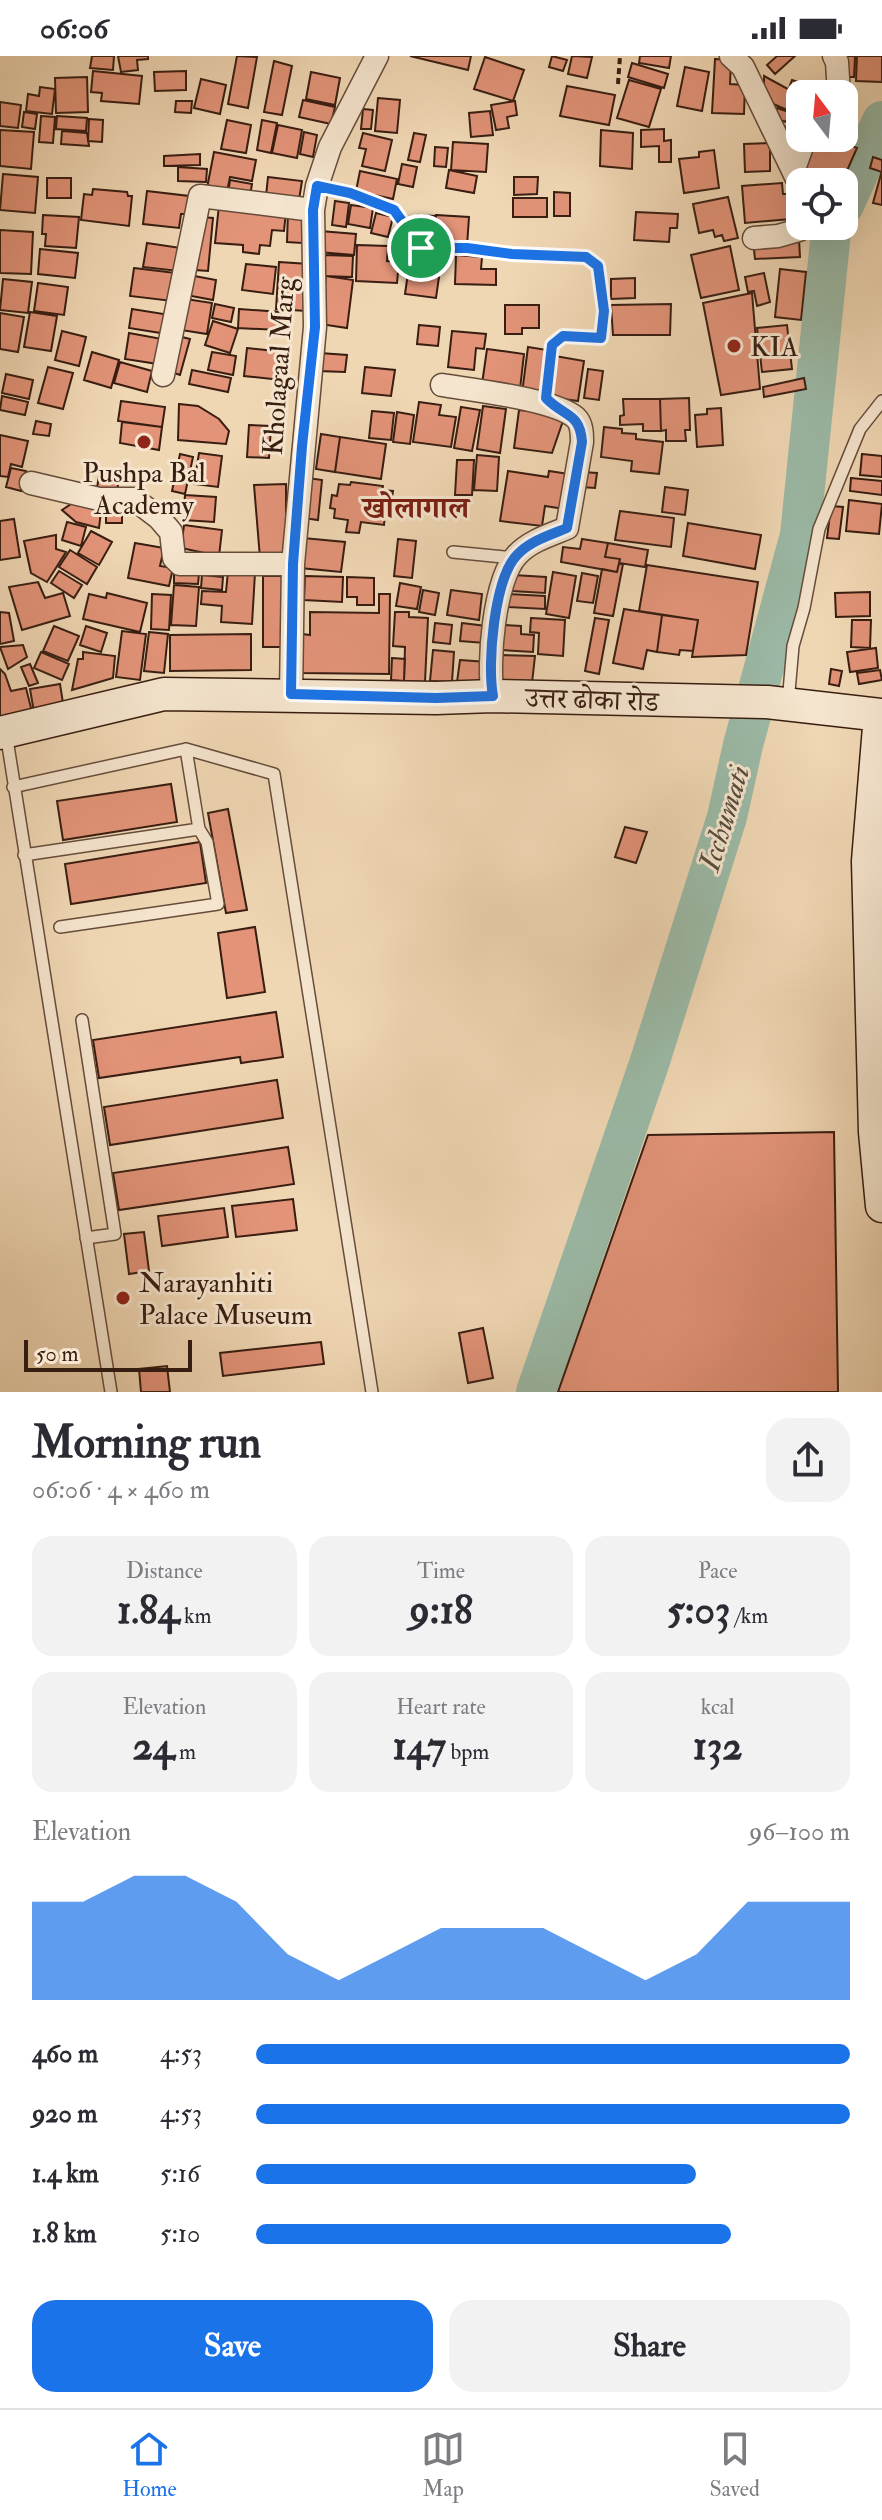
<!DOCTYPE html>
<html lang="en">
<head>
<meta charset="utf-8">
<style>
  body { margin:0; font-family:"IM FELL Double Pica","Noto Serif Devanagari",serif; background:#f2f2f3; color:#2b2b33; height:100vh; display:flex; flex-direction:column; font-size:30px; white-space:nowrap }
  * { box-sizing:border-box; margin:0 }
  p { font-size:26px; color:#7c7c81 }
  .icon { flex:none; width:44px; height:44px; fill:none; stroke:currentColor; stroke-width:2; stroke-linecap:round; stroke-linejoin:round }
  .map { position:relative; height:1336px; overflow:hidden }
  .sheet { display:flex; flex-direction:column; background:#fff; flex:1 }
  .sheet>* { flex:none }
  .needle { width:52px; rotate:344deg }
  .fabs { position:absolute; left:786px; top:24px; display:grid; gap:16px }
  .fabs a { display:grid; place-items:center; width:72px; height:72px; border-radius:16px; background:#fff; box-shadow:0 8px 32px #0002; font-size:40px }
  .scale { position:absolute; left:24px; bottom:20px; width:168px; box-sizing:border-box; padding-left:8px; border:4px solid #381d11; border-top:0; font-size:22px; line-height:28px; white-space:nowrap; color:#381d11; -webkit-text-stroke:6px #f5e5ce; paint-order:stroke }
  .pin { position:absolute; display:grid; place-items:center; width:68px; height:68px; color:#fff; margin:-34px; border:4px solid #fff; border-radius:50%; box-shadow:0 2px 8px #0007 }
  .round { display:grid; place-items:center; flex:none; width:84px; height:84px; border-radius:24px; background:#f2f2f3 }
  .head { display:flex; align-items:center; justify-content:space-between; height:136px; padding:0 32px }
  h1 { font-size:44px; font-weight:800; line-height:60px }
  .figures { display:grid; grid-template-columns:repeat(3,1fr); gap:12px; height:136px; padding:8px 32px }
  .figures div { display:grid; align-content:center; border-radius:20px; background:#f2f2f3; text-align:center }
  .figures b { font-size:40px; font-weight:800 }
  .figures small { font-size:22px; font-weight:400 }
  .figures p { font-size:22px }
  .chart { height:224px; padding:16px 32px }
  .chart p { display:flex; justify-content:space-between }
  .chart svg { width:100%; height:144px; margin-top:8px; fill:#1a73e8; opacity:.7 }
  .action { display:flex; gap:16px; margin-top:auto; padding:16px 32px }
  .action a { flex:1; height:92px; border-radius:24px; background:#1a73e8; color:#fff; font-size:32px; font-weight:800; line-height:92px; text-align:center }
  .action a+a { background:#f2f2f3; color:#2b2b33 }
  ul { padding:0 32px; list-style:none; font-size:26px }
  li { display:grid; grid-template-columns:128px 96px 1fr; align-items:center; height:60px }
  li i { height:20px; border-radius:10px; background:#1a73e8 }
  .status { display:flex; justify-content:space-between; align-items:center; height:56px; padding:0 40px; background:#fff; direction:ltr }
  .status svg { height:22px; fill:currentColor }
  .tabs { display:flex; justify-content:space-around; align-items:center; height:112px; border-top:2px solid #e1e1e2; background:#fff; font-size:22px; color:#7c7c81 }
  .tabs a { display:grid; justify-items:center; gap:4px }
  .tabs .on { color:#1a73e8 }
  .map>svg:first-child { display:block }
</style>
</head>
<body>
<div class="status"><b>06:06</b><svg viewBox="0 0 49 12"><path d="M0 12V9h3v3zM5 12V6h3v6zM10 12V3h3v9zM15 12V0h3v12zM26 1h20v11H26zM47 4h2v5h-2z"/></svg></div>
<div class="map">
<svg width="882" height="1336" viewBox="0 0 882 1336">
  <rect width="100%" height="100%" fill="#f0d7b4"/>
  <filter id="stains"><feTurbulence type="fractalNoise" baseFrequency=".0025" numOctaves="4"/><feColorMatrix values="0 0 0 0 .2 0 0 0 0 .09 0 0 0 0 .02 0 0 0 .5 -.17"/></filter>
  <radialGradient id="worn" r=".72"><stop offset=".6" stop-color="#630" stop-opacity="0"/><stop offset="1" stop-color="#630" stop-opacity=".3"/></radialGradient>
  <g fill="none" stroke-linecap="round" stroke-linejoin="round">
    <!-- river -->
    <path stroke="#9bbaa7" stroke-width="40" d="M844,149L882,65
      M536,1336L649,1008L727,761L743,689L800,479L831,176L834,170"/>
  </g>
  <!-- building -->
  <path fill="#e29378" stroke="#381d11" stroke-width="2" d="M92,0H114L113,14L90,12Z
    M118,0H148V3L137,4L138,14L121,16Z
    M237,0L257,1L248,52L228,48Z
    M410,0H471L468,14Z
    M552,0L567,4L563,15L549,11Z
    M572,0L592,1L587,22L568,18Z
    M640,0H671L669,12L639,7Z
    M777,0H795L775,18L767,9Z
    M841,0H855L854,21H840Z
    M857,0H882V26L856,25Z
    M485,1L524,14L513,45L474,33Z
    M715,3L731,4L730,28L745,29L744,58L712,57Z
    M274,5L292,10L282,59L264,56Z
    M632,7L668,18L664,32L628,21Z
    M685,11L709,16L702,55L677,50Z
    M93,15L142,20L139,48L101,45L102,37L91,36Z
    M186,15V34L155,35L154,16Z
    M311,16L340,22L335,49L306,43Z
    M764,20L799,39L794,57L764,44Z
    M87,21L88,56L56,57L55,22Z
    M201,23L226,29L220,58L194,52Z
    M629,24L661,33L649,71L617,62Z
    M792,24L828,36V38H802L789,32Z
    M567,30L615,39L609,69L560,60Z
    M40,31L55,33L52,58L26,55L28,38L39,40Z
    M378,42L400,44L397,77L375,75Z
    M303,44L335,51L331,68L299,61Z
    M176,45H192L191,57L175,56Z
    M515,45L517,59L507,61L509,72L496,74L491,49Z
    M0,46L21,49L18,72L0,70Z
    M777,52L789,56L786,66L774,62Z
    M363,53L373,54L371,73H361Z
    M490,55L493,79L471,81L469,57Z
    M24,56L37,58L35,73L22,71Z
    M790,59L800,62L794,84L783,81Z
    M41,60L55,61L53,87L39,86Z
    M57,60L87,62L86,75L56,73Z
    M89,63L103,64L102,86L88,85Z
    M227,64L251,69L246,97L221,93Z
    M262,64L277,67L271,97L257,94Z
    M278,69L302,74L297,102L272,97Z
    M664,73V85L671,84V106H659V90L641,91V74Z
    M0,74L34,76L31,113L0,110Z
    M601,74L633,77L632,113L600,110Z
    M62,75L87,77L89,90L61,88Z
    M304,76L317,79L313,101L300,98Z
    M363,77L392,84L385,115L362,110L366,93L359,92Z
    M414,77L426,79L420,106L408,104Z
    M813,82H834L857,92L842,126H827L803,114Z
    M453,86L488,88L486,116L451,114Z
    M770,87V115L745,116L744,88Z
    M435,91L448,92L446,111L434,110Z
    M714,94L719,132L684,137L679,103L699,101V96Z
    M214,96L256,104L252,125L230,121L227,136L207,132Z
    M200,98V109L164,110V100Z
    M873,101L882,104V116L870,112Z
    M402,108L417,111L413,131L398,128Z
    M178,111L207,113L206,126L178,125Z
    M449,114L477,120L474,137L446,132Z
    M360,115L397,123L393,143L356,135Z
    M3,118L38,121L35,157L0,154Z
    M881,118L882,119V149L873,147Z
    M268,121L302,125L299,144L266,140Z
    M514,121H538L537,138L514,139Z
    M47,122H71V142H47Z
    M230,124L252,128L250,140L228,137Z
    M782,127L783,138H789L791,163L745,167L742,130Z
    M93,133L127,136L128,140H132L129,170L81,164L84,138L92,139Z
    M147,135L189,140L187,158H181L179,172L143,168Z
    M554,136L570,137V160H554Z
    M728,141L738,182L724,185L722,179L715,181L713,174L699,177L693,148Z
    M513,142H547V161H513Z
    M335,145L349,147L346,171L332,169Z
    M219,149L286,155L284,175L272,174L270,190L260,189L259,198L243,196V189L215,187Z
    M351,149L373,152L370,172L348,168Z
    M288,155L304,156L302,187L287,186Z
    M636,156L678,158L677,172H670L669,186L634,184Z
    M376,157L393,161L388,181L371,177Z
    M43,159L79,161L76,192L45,190L46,178H42Z
    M418,159L434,160L432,184L415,183Z
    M436,159L469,161L467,190L433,188Z
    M200,161L213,162L208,215L195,214Z
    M0,174L33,176L31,218L0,217Z
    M320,175L356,178L354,199L318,196Z
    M799,183L800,201L755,203L753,185Z
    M147,187L181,192L178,215L143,211Z
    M357,189L388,190L387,205L399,206L397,227L356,225Z
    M730,190L739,234L701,242L691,199Z
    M40,193L78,197L75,222L38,218Z
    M325,199L353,200L352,221L324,220Z
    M456,199L482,201L481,213H496V229L455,228Z
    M410,203L441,207L436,242L405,238Z
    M279,206L309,208L306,255L276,253Z
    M246,208L276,211L273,238L242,234Z
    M134,212L176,217L172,245L130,240Z
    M780,213L806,216L801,264L775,261Z
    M764,217L770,246L757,250L754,235L748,236L745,221Z
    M189,219L216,224L213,244L186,239Z
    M326,220L353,224L347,272L320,268Z
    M635,222V242L611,243V223Z
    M3,223L32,226L28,257L0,254Z
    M38,227L68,231L64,259L34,255Z
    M752,237L760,333L721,339L703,247Z
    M186,243L212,247L207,278L181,274Z
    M215,248L234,252L231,266L212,262Z
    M671,248L670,279H613L611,249Z
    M505,249H539V272H522V278H505Z
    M132,253L170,259L167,278L129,272Z
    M239,253L281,256L279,274L238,272Z
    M30,256L57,260L51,295L24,291Z
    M0,257L24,261L18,296L0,293Z
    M213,265L238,273L230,297L205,289Z
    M419,269L440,271L438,290L417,288Z
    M787,269L792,313L762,316L757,272Z
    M62,275L86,281L79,310L55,304Z
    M452,275L486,278L484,293L476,292L474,314L448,311Z
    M129,277L162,283L158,308L125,303Z
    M178,280L190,283L180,319L168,315Z
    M528,291L547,294L541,339L522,337Z
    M247,292L284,296L281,324L244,320Z
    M487,293L524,298L520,333L482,328Z
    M92,296L119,304L111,332L84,324Z
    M212,296L236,300L233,319L208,314Z
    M320,297L347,299L345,316L318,315Z
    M555,300L584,305L578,345L549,341Z
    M120,306L152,315L147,336L114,327Z
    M48,311L73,317L63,353L38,347Z
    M365,311L395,314L391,340L362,337Z
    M588,313L603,315L599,344L584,342Z
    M192,314L231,322L228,336L189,328Z
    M6,318L33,324L29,343L2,337Z
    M804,322L806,333L764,341L763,331Z
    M2,340L28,346L25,359L0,354Z
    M689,342L690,374H685L686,385H666V374L661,375L660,343Z
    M623,343H660L661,375H643V368L620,369V360L624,359Z
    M121,345L165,351L162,371L118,365Z
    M419,346L441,349L439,359L456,361L451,391L413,386Z
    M179,348L198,350L219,363L229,375L226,388L178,384Z
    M483,350L506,353L500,397L477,393Z
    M461,351L480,354L472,395L454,392Z
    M721,352L723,389L697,391L695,359L707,358V353Z
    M519,354L565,359L552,397L514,392Z
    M372,355L394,357L391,384L369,382Z
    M397,356L414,359L410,388L393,386Z
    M36,365L51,368L49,380L33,378Z
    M122,366L162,371L159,394L120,387Z
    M249,369L271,370L269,402L247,401Z
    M604,371L622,373V377L636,378V383L663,386L659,418L631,415L632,405L601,401Z
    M321,378L340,381L335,416L316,413Z
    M0,379L28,385L22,411L11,408L8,421L0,420Z
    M340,381L386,388L381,423L335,416Z
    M199,397L222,400L218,431L194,428Z
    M180,398L193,401L185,438L172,435Z
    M862,398L882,400V421L860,419Z
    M477,399L499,401L497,435L474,434Z
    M457,404H474L472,439H455Z
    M11,412L26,415L21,435L6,431Z
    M508,415L548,421L549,415L569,418L564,453L545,450L542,470L500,465Z
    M582,416L597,417L595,432L581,431Z
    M99,420L119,423L116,441L96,438Z
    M308,422L322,424L318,464L303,462Z
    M851,422L882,425V439L850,435Z
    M351,426L383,430L382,434L393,435L389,460L385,459L384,469L361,466L359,477L346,476L348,464L334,462L335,453L330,452L332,439L337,440L339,428L350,429Z
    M286,428V501L260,502L254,429Z
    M665,431L688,434L685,459L662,456Z
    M185,439L216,441L214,466L183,464Z
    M849,444L882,448L879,478L846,475Z
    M81,447H102L99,472L76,466L62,454L71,448Z
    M106,447H122V467H106Z
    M831,450L843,451L839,483L827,482Z
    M620,455L674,462L671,491L615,484Z
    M14,463L20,501L0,504V465Z
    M67,466L86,471L81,490L62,484Z
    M688,467L761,479L755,513L683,500Z
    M184,469L222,474L219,500L181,492Z
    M91,475L112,486L99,509L78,497Z
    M56,479V493L66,496L47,526L31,517L24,485Z
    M303,482L345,486L341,516L300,512Z
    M398,483L416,485L412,522L394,520Z
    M582,483L608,487L605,501L620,503L617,516L561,506L563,491L580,493Z
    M135,487L164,492L160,510L173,512L169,530L128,522Z
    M608,487L648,494L645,511L619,507L620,503L605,501Z
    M70,494L97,511L87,528L59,511Z
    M619,507L623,508L613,560L594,557L602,513L617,516Z
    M647,509L758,526L746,599L692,601L698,564L639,555Z
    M59,515L82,529L74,542L51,527Z
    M228,515L255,517L252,568L221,566L222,550L201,548L202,535L226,536Z
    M553,516L576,520L569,562L546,558Z
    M174,517L199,518L198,528L174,527Z
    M582,517L598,520L593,547L577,545Z
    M202,519L223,521L222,534L201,532Z
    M513,519L546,521L545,537L512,535Z
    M263,520H284V591H263Z
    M305,520L343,521L342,546L304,544Z
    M347,521L374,522V549H357V541H347Z
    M38,526L45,542L63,537L70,560L22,574L9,531Z
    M400,527L421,531L417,553L396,550Z
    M174,529L199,531L196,570L171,569Z
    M423,534L439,537L435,559L419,556Z
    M451,534L482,538L479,564L447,559Z
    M870,536V560L836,561L835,537Z
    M107,537L147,547L140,576L83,563L89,538L106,542Z
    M152,538L171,539L169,574L151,573Z
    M379,538H390L389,618L301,617L302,578L310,579V556L379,557Z
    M508,538L545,540V553L507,551Z
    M624,553L662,559L657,596L647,594L643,613L613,607Z
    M0,556L9,557L14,585L0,588Z
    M395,556H409V561L428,562L425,626L404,625L405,591L393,590Z
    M662,559L698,564L693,595L680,594L679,599L657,596Z
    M531,562L565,564L563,600L538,598L539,577L530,576Z
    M595,562L609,564L599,618L585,615Z
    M852,564H871L870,592L851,591Z
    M435,567L452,569L450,588L433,586Z
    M462,567L486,570L485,587L460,585Z
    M504,569L521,570V578L534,579L533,596L502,594Z
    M54,570L79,580L68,605L43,595Z
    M86,570L107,577L101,596L80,589Z
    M122,575L146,578L140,624L116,621Z
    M149,576L168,578L164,617L144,615Z
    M251,578V614L170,615V579Z
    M23,589L27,601L8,613L0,591Z
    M876,592L878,612L850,616L847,596Z
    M433,594L454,596L452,626L430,625Z
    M41,596L69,608L62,624L34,612Z
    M83,596L115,600L113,622L72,634L78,603H83Z
    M499,599L535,600L532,627L498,625Z
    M392,602L405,603L404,625L391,624Z
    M460,604L487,606L485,629L457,626Z
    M30,608L38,627L29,630L21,611Z
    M0,613L5,618L11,635L26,632L32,656L0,663Z
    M831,613L842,615L839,630L829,628Z
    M880,614L882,624L859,628L857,617Z
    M60,628L63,647L35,662L30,633Z
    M171,728L177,766L63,784L57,745Z
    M228,753L247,854L226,857L208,757Z
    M625,771L647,776L636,807L615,801Z
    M200,786L206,827L71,848L65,808Z
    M255,871L265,936L227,942L218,877Z
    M276,956L283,1001L241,1007L240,1001L99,1022L93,984Z
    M277,1024L283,1062L110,1089L104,1051Z
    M834,1076L838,1336H558L648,1079Z
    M288,1091L294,1128L119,1154L113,1117Z
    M293,1143L297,1174L236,1181L232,1150Z
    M224,1152L228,1181L162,1190L158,1160Z
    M144,1176L149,1215L129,1218L124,1178Z
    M483,1272L493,1322L468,1327L459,1277Z
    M321,1286L324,1308L223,1320L220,1297Z
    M167,1310L170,1336H141L139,1313Z"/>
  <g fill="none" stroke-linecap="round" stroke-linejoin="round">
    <!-- service casing -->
    <g stroke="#664c3a" stroke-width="14">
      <path id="service" d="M453,496L514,502
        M788,647L793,590L804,552L819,473L860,373L882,345
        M6,677L111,1336
        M13,731L186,693L274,718L372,1336
        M24,799L199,773L186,693
        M60,871L218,848L207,786L199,773
        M82,964L115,1178L86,1182"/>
    </g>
    <!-- minor casing -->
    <g stroke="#664c3a" stroke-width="25">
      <path id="minor" d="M731,0L743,11L800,129
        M834,0L837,6L839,38
        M794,113L805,82
        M754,182L778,180L799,174L800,170
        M163,319L200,140L313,154
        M442,329C472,334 555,343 576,362C582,368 582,378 582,386L567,472C550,479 530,485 517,499C494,523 487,608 493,640
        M31,427L99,443H134L159,462L171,476L174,502L180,508H293
        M291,638L293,508L315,271L313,154L317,130L330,91L377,0"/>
    </g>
    <!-- secondary casing -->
    <g stroke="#381d11" stroke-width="35">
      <path id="secondary" d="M880,659L868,805L875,1076L882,1150
        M0,677L164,638L436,642L493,640L767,646L882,659"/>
    </g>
    <!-- path -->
    <path stroke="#381d11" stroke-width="4" stroke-dasharray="6 4" stroke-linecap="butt" d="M618,28L620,0
      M339,134L394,154L421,192H467L512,198L586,201L598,210L604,255L601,282L563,280L552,289L546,325"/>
    <!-- service -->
    <use href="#service" stroke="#f5e5ce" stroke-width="11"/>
    <!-- minor -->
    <use href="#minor" stroke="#f5e5ce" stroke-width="22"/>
    <!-- secondary -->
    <use href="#secondary" stroke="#f5e5ce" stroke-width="32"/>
  </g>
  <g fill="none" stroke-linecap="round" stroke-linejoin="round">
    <!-- route casing -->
    <g stroke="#fff" stroke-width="16">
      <path id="route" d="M317,130L350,137L394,154L421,192H467L512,198L586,201L598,210L604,255L601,282L563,280L552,289L546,342C564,361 580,356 582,386L567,472C550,479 530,485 517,499C494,523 487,608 493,640L436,642L291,638L293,508L302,390L315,271L313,154Z"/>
    </g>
    <!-- route -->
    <use href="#route" stroke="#1a73e8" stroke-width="10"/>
  </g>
  <!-- markers -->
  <g fill="#8f2418" stroke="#f5e5ce" stroke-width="3">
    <circle cx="734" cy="290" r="8"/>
    <circle cx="144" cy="386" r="8"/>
    <circle cx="123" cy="1242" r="8"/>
  </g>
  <g text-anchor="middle" stroke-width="6" stroke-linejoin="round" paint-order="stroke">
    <!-- poi labels -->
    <g font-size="28" fill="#381d11" stroke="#f5e5ce" text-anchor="start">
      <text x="750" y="300">KIA</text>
      <text x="144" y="426" text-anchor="middle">Pushpa Bal<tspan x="144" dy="32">Academy</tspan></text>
      <text x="139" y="1236">Narayanhiti<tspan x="139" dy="32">Palace Museum</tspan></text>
    </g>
    <!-- street labels -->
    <g font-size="28" fill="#381d11" stroke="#f5e5ce">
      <text transform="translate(278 310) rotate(-86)" y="10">Kholagaal Marg</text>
      <text transform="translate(592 643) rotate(2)" y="10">उत्तर ढोका रोड</text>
    </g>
    <!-- neighbourhood labels -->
    <g font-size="30" font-weight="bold" fill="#7a1f14" stroke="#f5e5ce">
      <text x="416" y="462">खोलागाल</text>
    </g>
    <!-- water labels -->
    <g font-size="30" font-style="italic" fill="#564c3e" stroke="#f5e5ce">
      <text transform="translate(724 762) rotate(-73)" y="10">Icchumati</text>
    </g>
  </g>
  <rect width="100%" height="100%" filter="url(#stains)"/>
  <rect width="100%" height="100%" fill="url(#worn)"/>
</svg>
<div class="fabs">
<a><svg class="needle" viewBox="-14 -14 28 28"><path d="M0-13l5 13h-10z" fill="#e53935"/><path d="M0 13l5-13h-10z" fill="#7c7c81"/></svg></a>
<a><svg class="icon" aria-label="locate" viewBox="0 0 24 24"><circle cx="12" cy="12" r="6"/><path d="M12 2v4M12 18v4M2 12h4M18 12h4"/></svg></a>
</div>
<div class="scale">50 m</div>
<div class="pin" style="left:421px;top:192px;background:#1e9e55"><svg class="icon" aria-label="arrive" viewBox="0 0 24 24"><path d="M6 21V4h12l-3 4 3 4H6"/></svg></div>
</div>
<section class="sheet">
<div class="head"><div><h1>Morning run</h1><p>06:06 · 4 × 460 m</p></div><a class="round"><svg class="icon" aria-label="share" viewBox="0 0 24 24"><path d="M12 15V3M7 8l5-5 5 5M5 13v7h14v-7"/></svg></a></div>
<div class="figures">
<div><p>Distance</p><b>1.84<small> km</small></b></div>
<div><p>Time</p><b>9:18</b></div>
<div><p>Pace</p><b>5:03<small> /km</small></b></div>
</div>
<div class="figures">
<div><p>Elevation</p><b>24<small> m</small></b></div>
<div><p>Heart rate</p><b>147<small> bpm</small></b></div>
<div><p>kcal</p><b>132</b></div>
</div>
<div class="chart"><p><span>Elevation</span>96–100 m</p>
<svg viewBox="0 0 160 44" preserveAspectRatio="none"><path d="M0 44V14L10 14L20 6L30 6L40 14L50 30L60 38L70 30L80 22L90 22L100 22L110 30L120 38L130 30L140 14L150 14L160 14V44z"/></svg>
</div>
<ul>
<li><b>460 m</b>4:53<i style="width:100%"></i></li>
<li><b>920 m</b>4:53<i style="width:100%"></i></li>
<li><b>1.4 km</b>5:16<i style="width:74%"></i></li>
<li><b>1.8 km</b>5:10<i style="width:80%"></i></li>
</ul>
<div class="action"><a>Save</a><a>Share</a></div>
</section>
<nav class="tabs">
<a class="on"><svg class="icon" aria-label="home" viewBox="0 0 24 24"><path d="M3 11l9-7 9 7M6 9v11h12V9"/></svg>Home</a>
<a><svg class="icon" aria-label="map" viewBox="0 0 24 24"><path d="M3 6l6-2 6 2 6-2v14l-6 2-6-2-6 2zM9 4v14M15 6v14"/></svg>Map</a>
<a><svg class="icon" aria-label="saved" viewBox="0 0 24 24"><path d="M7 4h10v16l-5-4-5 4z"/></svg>Saved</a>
</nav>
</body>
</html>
